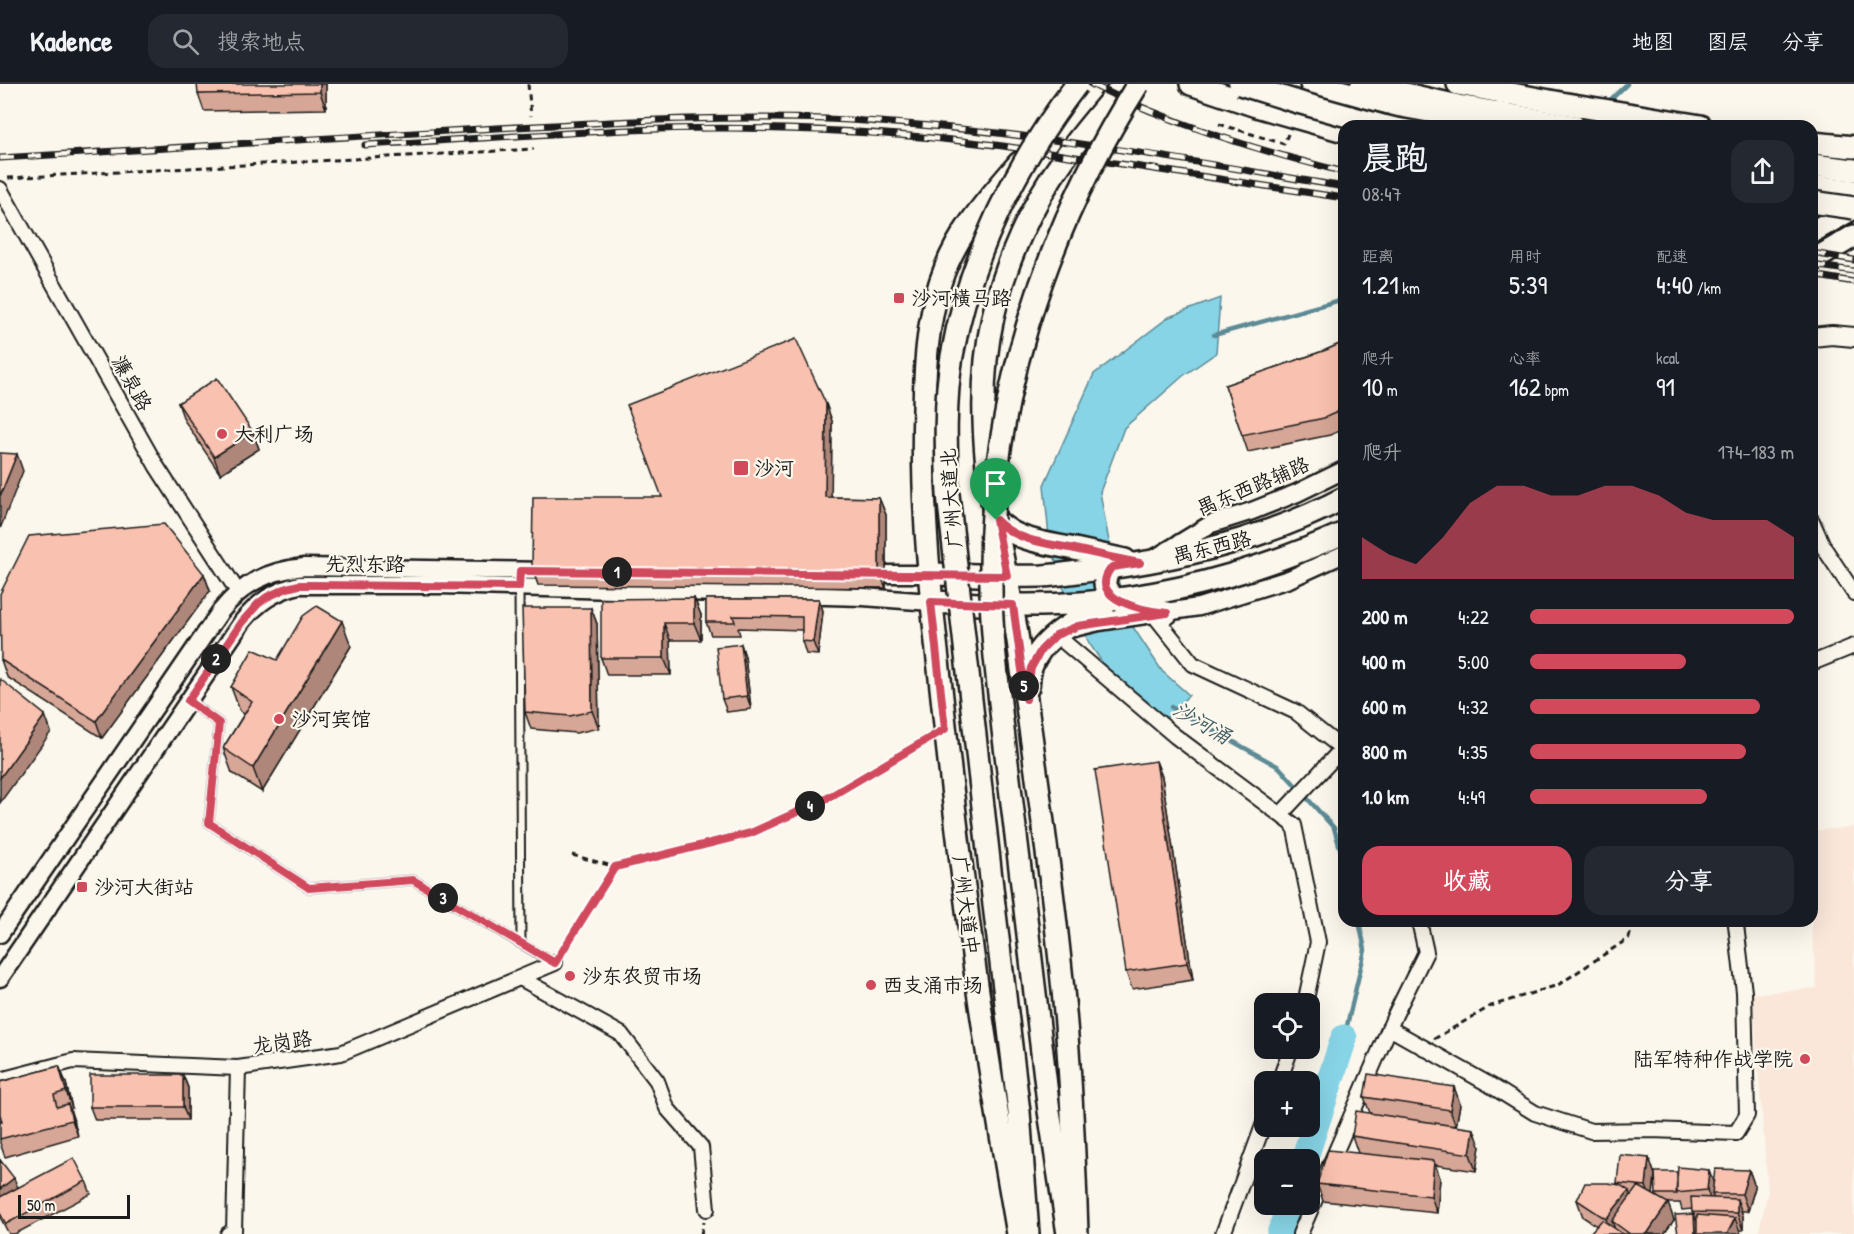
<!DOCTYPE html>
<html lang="zh">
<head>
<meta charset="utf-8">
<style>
  body { margin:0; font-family:"Patrick Hand","LXGW WenKai TC",sans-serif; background:#242831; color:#f1f3f6; height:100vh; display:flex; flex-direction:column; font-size:22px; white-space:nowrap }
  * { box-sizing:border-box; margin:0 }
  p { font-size:20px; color:#9ea1a6 }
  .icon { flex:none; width:33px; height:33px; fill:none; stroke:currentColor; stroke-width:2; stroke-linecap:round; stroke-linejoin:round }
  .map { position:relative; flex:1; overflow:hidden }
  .drawer { position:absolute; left:1338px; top:36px; width:480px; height:807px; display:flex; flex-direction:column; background:#171b24; border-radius:18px; box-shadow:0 6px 24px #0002 }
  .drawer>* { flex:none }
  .tools { position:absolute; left:1254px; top:909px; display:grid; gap:12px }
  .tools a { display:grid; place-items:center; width:66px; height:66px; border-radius:12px; background:#171b24; box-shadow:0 6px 24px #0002; font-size:30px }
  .scale { position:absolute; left:18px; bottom:15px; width:112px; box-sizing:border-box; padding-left:6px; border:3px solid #1c1c1c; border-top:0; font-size:16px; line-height:21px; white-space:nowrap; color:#1c1c1c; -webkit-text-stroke:4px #fbf7ec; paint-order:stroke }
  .pin { position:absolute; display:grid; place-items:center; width:51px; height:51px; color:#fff; margin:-62px -26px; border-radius:50% 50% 50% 0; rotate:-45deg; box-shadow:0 0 6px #0007 }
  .pin .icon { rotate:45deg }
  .km { position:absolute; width:30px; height:30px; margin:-15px; border-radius:50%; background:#222; color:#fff; font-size:16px; line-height:30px; text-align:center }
  .round { display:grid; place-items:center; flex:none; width:63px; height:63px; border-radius:18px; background:#242831 }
  .head { display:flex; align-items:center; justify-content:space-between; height:102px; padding:0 24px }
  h1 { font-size:33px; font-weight:600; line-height:45px }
  .figures { display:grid; grid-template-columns:repeat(3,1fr); gap:9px; height:102px; padding:6px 24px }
  .figures div { display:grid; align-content:center }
  .figures b { font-size:26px; font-weight:600 }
  .figures small { font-size:16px; font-weight:400 }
  .figures p { font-size:16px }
  .chart { height:168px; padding:12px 24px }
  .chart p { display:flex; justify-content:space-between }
  .chart svg { width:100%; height:108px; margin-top:6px; fill:#d1495b; opacity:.7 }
  .button { display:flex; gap:12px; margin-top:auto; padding:12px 24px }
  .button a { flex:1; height:69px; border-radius:18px; background:#d1495b; color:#fff; font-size:24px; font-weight:600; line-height:69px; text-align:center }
  .button a+a { background:#242831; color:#f1f3f6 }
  ul { padding:0 24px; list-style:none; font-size:20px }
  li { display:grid; grid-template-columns:96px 72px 1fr; align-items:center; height:45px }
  li i { height:15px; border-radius:8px; background:#d1495b }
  header { display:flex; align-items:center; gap:36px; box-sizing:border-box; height:84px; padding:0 30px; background:#171b24; border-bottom:2px solid #363941 }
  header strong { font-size:28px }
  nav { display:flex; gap:33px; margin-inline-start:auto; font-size:21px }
  .search { width:420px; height:54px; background:#242831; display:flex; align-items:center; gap:15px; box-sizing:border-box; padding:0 21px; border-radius:18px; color:#9ea1a6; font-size:22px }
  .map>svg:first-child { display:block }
</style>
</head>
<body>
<header>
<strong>Kadence</strong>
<div class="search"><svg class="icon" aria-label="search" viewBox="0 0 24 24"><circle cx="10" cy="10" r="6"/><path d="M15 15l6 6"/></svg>搜索地点</div>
<nav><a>地图</a><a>图层</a><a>分享</a></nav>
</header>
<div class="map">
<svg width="1854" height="1150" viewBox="0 0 1854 1150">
  <rect width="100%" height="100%" fill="#fbf7ec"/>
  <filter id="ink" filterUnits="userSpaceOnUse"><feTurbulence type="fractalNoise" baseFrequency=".0167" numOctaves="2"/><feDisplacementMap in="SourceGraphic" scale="12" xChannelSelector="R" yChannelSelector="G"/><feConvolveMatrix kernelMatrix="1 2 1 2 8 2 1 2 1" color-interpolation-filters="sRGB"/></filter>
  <g filter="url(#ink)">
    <!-- built -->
    <path fill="#fae7da" d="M1854,743V1150H1758L1768,1107L1752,910L1817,904L1811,837L1812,747Z"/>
    <!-- water -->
    <path fill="#87d4e6" stroke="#5c8a95" stroke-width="1.5" d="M1220,214L1216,269L1183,292L1124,344L1100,408L1108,452L1127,534L1162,587L1189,611L1166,634L1126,605L1106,584L1089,559L1062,501L1049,453L1044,401L1094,290L1169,233Z"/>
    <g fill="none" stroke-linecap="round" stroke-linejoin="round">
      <!-- stream -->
      <path stroke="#5c8a95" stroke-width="4.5" d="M1605,21L1627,0
        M1582,42L1595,31
        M1214,251L1344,215
        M1171,623L1279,683L1334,744L1344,777
        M1344,954L1365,866L1359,837"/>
      <!-- river -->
      <path stroke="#87d4e6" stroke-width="27" d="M1304,1076L1344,954
        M1280,1150L1290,1120"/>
      <!-- service casing -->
      <g stroke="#1c1c1c" stroke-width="11">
        <path id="service" d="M519,503L521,859
          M188,617L219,639L209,739L309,804L413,796L554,879"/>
      </g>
      <!-- minor casing -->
      <g stroke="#1c1c1c" stroke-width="18">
        <path id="minor" d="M0,105L157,383L238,508
          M1812,437L1824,464L1854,509
          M1154,531L1193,580L1296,628L1344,666
          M1056,551L1175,652L1294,741L1318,858L1305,920
          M1812,579L1854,562
          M1281,730L1342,665
          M520,894L621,950L657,997L667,1024L701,1063L707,1125
          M1389,944L1490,1001L1535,1029L1591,1047L1651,1046L1736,1049L1747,1031L1744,908L1736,841
          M0,996L73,977L238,984L341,969L555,879
          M1279,998L1291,964
          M228,1150L234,1147L238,984
          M1223,1150L1264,1039
          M1300,1150L1395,931L1426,868L1419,837"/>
      </g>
      <!-- tertiary casing -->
      <g stroke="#1c1c1c" stroke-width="21">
        <path id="tertiary" d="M1155,474L1211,440L1252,427L1297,409L1344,386
          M864,490H929
          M1074,544L1099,538L1199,523L1289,495L1344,470
          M0,850L220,528C243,499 267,487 304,483L553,487
          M0,894L242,538C258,518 275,507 299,501H442L863,513L931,518"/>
      </g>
      <!-- secondary casing -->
      <g stroke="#1c1c1c" stroke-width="22">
        <path id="secondary" d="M1812,253L1832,251L1854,253"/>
      </g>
      <!-- primary casing -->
      <g stroke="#1c1c1c" stroke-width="26">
        <path id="primary" d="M1191,0L1256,22L1344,47
          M1311,0L1401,22L1511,42
          M1458,0L1561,19L1701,42
          M1812,59L1854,63
          M1812,102L1854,107
          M1812,148L1854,124
          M1812,177L1854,152
          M996,436C1015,456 1044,459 1070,464C1088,468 1107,472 1125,476
          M1112,483C1084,516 1147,527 1167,529
          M929,490C967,490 1004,493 1042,492C1062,491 1082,487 1101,485C1186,474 1268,454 1344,414
          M931,518C981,520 1031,523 1081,519C1172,512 1261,486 1344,449
          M1028,603C1029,597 1029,590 1031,584C1041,552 1078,536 1105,521
          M1018,1150C1002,1057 985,964 973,871C960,776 949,680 939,585C929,498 921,412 924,325C925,282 927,240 940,199C955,151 987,116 1019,79
          M1077,1150C1075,1084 1072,1018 1067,952C1057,825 1037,698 1020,571C1012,508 994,446 987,382C982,333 982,281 993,233C1005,179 1032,119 1064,75C1082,49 1104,25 1124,0"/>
      </g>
      <!-- trunk casing -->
      <g stroke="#1c1c1c" stroke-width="26">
        <path id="trunk" d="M1362,0L1458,22L1574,42
          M1812,81L1854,86
          M1024,817L1049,1027L1068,1150
          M994,821L1019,1028L1028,1150"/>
      </g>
      <!-- path -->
      <path stroke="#1c1c1c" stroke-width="3" stroke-dasharray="6 4.5" stroke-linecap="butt" d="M528,0L531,32
        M1219,40L1284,60L1288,50
        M8,94L534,65
        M572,771L616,783
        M562,868L616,783L751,749L826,715L930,653
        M1434,955L1491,922L1558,901L1629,854L1633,837
        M701,1150L704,1138"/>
      <!-- service -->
      <use href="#service" stroke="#fbf7ec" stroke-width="7"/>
      <!-- minor -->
      <use href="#minor" stroke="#fbf7ec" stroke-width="14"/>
      <!-- tertiary -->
      <use href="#tertiary" stroke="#fbf7ec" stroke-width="16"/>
      <!-- secondary -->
      <use href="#secondary" stroke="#fbf7ec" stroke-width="18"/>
      <!-- primary -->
      <use href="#primary" stroke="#fbf7ec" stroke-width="21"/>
      <!-- trunk -->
      <use href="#trunk" stroke="#fbf7ec" stroke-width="21"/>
      <!-- rail casing -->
      <g stroke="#1c1c1c" stroke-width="7">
        <path id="rail" d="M1091,0C1171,40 1257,66 1344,88
          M365,61C453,56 540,50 628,46C753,41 879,46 1003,62L1344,114
          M0,74C160,65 320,54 481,45C596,39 711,31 826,35C1001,42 1173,74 1344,103
          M1812,169L1854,176
          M1812,181L1854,187
          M1812,191L1854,198"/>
      </g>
      <!-- rail -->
      <use href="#rail" stroke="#fbf7ec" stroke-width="4.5" stroke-dasharray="14" stroke-linecap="butt"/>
      <!-- trunk-bridge casing -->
      <g stroke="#1c1c1c" stroke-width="26" stroke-linecap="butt">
        <path id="trunk-bridge" d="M1240,0L1301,19L1383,42
          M1812,118L1854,124
          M1024,817C1017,760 1010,703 1003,646C998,598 991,550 991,502C988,323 1043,151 1138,0
          M994,821L948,410C946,364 944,317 952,272C969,173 1016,79 1077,0"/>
      </g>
      <!-- trunk-bridge -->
      <use href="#trunk-bridge" stroke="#fbf7ec" stroke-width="21"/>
    </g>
    <!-- wall -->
    <path fill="#d6a696" stroke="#1c1c1c" stroke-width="1.5" d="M326,0V25L204,27L198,10Z
      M1344,258V345L1330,351L1248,368L1225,301L1326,266Z
      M178,319L253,348L259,365L220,390L184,336Z
      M826,320L832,337L831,413L879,414L886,431V504L538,501L532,484L662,413Z
      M204,490L210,507L102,654L7,593L1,576Z
      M694,514L701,531V556H670L671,591H607L601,574Z
      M706,515H819L823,527L818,571L806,570L802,557V546L738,544L740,551H711L706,538Z
      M591,524L597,540L599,644L576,649L531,645L525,628Z
      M741,560L745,573L751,625L727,628L722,615Z
      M351,562L262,708L232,689L223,664L244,630L240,627L231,603L277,576Z
      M1156,677L1162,693L1193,896L1132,905L1126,888Z
      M59,982L66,999L72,1024L70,1025L78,1052L5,1073L0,1059V998Z
      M183,991L188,1004V1036H95L90,1023Z
      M1454,1003L1460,1020L1456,1042L1480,1062L1476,1087L1435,1081L1440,1094L1437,1129L1323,1117L1317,1100L1358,1069L1352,1052L1370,1029L1364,1013Z
      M1649,1074L1655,1091L1653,1111L1657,1113L1656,1110L1709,1086L1713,1098L1749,1086L1755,1103L1748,1127H1741L1743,1132V1146L1678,1150L1693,1130L1692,1125L1682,1126L1680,1119H1667L1674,1136L1664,1150H1589L1597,1142L1583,1133L1577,1116L1618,1101L1617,1099Z
      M0,1076L18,1103L86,1097L91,1110L15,1150H9L0,1133Z"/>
    <!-- shaded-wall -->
    <path fill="#ae877a" stroke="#1c1c1c" stroke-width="1.5" d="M320,0H326V25L320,8Z
      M826,320L832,337L831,430L825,413Z
      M253,348L259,365L220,390L214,373Z
      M17,370L23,387L0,445V412Z
      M879,414L886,431V504L879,487Z
      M204,490L210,507L102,654L96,637Z
      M694,514L701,531V556L694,539Z
      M819,515L823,527L818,571L813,558Z
      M591,524L597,540L599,644L592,627Z
      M342,537L351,562L262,708L253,684Z
      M664,539L670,556L671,591L664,574Z
      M741,560L745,573L751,625L747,612Z
      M45,631L51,648L0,719V694Z
      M1156,677L1162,693L1193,896L1187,879Z
      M59,982L66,999L72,1024L66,1007Z
      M183,991L188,1004V1036L183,1023Z
      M1454,1003L1460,1020L1456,1043L1450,1026Z
      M68,1020L74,1037L78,1052L72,1036Z
      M1474,1045L1480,1062L1476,1087L1470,1070Z
      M1649,1074L1655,1091L1652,1119L1646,1102Z
      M1434,1077L1440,1094L1437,1129L1431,1112Z
      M1709,1086L1715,1103L1712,1110L1714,1115L1713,1123L1707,1106Z
      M1749,1086L1755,1103L1748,1127L1742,1110Z
      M14,1094L19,1107L0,1122V1105Z
      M1629,1107L1635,1124L1612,1137L1616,1148L1612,1150L1606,1135Z
      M1737,1115L1743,1132V1146L1737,1129Z
      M1668,1119L1674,1136L1664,1150H1647Z
      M1694,1130L1700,1147V1150H1695Z
      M1735,1134L1741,1150H1727Z"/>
    <!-- building -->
    <path fill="#f9c1af" stroke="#1c1c1c" stroke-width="1.5" d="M197,0H320V8L198,10Z
      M796,255L826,320L825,413L879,414V487L532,484L533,413H662L627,321Z
      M1344,258V325L1324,334L1242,351L1225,301L1326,266Z
      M217,294L253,348L214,373L178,319Z
      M0,369L17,370L0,412Z
      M164,440L204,490L96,637L1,576L0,510L29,452Z
      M694,514V539H664V574H601V515Z
      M706,515H819L813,558L802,557V533L733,532L735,538H706Z
      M317,522L342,537L253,684L223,664L252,618L231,603L253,565L277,576L303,532Z
      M522,524H591L592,627L570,632L525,628Z
      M741,560L747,612L722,615L716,563Z
      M0,595L45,631L0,694Z
      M1156,677L1187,879L1126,888L1095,686Z
      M59,982L66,1007L54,1011L57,1023L68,1020L72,1036L0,1055V1038H2L0,1030V998Z
      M1368,990L1454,1003L1450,1026L1364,1013Z
      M90,991H183V1023H90Z
      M1356,1027L1474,1045L1470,1070L1352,1052Z
      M1328,1066L1434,1077L1431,1112L1317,1100Z
      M1620,1071L1649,1074L1646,1102L1617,1099Z
      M74,1074L86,1097L6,1140L0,1129V1113Z
      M0,1076L14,1094L0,1105Z
      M1678,1083L1709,1086L1707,1106L1676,1109Z
      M1715,1085L1749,1086L1742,1110H1712Z
      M1655,1088H1677V1110H1656Z
      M1585,1099H1608L1620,1101L1629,1107L1606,1135L1577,1116Z
      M1638,1102L1668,1119L1647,1150H1630L1612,1137Z
      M1691,1113L1737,1115V1129L1692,1128Z
      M1694,1130L1695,1150H1678L1675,1131Z
      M1697,1131L1735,1134L1727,1150H1697Z
      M1602,1136L1623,1150H1589Z"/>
  </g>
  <g fill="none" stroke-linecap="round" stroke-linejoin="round" filter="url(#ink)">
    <!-- route casing -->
    <g stroke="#fff" stroke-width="12">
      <path id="route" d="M996,436C1015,456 1044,459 1070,464C1093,469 1117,475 1140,479L1112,483C1084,516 1147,527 1167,529L1078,542L1056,551L1041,566L1031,584L1026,615L1013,521L931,518L945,645L826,715L751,749L615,783L555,879L413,796L309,804L209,739L219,639L188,617L242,538L258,520L267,513L287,504L299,501H315L519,503L520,487L1007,492Z"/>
    </g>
    <!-- route -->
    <use href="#route" stroke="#d1495b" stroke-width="8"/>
  </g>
  <!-- markers -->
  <g fill="#d1495b" stroke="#fbf7ec" stroke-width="2">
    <rect x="893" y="208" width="12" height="12" rx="3"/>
    <circle cx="222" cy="350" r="6"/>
    <rect x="733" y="376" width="16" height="16" rx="3"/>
    <circle cx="279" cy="635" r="6"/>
    <rect x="76" y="797" width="12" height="12" rx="3"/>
    <circle cx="570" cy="892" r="6"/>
    <circle cx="871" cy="901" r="6"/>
    <circle cx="1805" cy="975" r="6"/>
  </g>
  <g text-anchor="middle" stroke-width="4.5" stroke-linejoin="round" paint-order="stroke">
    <!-- poi labels -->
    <g font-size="20" fill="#1c1c1c" stroke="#fbf7ec" text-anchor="start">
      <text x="911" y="221">沙河横马路</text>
      <text x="234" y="357">大利广场</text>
      <text x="754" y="391">沙河</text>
      <text x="291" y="642">沙河宾馆</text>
      <text x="94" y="810">沙河大街站</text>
      <text x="582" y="899">沙东农贸市场</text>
      <text x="883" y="908">西支涌市场</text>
      <text x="1793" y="982" text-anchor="end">陆军特种作战学院</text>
    </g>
    <!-- street labels -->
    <g font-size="20" fill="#1c1c1c" stroke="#fbf7ec">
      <text transform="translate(132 299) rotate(61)" y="7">濂泉路</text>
      <text transform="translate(1253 402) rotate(-23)" y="7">禺东西路辅路</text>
      <text transform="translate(951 414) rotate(-94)" y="7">广州大道北</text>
      <text transform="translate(1212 463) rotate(-14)" y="7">禺东西路</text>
      <text x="365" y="487">先烈东路</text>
      <text transform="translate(966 821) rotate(83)" y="7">广州大道中</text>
      <text transform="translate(282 958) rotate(-8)" y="7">龙岗路</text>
    </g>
    <!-- water labels -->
    <g font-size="21" font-style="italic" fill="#415c63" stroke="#fbf7ec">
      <text transform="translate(1202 639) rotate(30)" y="7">沙河涌</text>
    </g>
  </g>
</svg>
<div class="tools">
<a><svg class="icon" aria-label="locate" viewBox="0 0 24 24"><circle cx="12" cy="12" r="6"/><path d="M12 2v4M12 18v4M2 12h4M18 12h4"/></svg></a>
<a>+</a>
<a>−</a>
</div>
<div class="scale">50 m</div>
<div class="pin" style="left:996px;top:436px;background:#1e9e55"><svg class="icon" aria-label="arrive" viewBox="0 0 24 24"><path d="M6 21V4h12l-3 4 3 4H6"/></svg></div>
<b class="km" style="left:617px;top:488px">1</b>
<b class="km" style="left:216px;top:575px">2</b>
<b class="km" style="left:443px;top:814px">3</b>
<b class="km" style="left:810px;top:722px">4</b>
<b class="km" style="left:1024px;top:602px">5</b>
<section class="drawer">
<div class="head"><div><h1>晨跑</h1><p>08:47</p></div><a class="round"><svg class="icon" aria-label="share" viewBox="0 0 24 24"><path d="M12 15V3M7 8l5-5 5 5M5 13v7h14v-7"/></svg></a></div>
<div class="figures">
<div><p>距离</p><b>1.21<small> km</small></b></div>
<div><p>用时</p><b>5:39</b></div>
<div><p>配速</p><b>4:40<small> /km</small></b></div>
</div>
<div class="figures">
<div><p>爬升</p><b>10<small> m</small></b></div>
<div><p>心率</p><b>162<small> bpm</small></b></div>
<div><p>kcal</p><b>91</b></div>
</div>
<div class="chart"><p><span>爬升</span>174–183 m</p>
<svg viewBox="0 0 160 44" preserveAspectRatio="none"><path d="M0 44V27L10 34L20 38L30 27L40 13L50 6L60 6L70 10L80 10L90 6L100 6L110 10L120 17L130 20L140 20L150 20L160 27V44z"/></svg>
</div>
<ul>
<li><b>200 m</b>4:22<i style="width:100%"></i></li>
<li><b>400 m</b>5:00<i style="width:59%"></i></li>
<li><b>600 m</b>4:32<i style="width:87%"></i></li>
<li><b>800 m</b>4:35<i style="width:82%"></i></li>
<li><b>1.0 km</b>4:49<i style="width:67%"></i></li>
</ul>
<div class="button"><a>收藏</a><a>分享</a></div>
</section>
</div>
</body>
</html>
